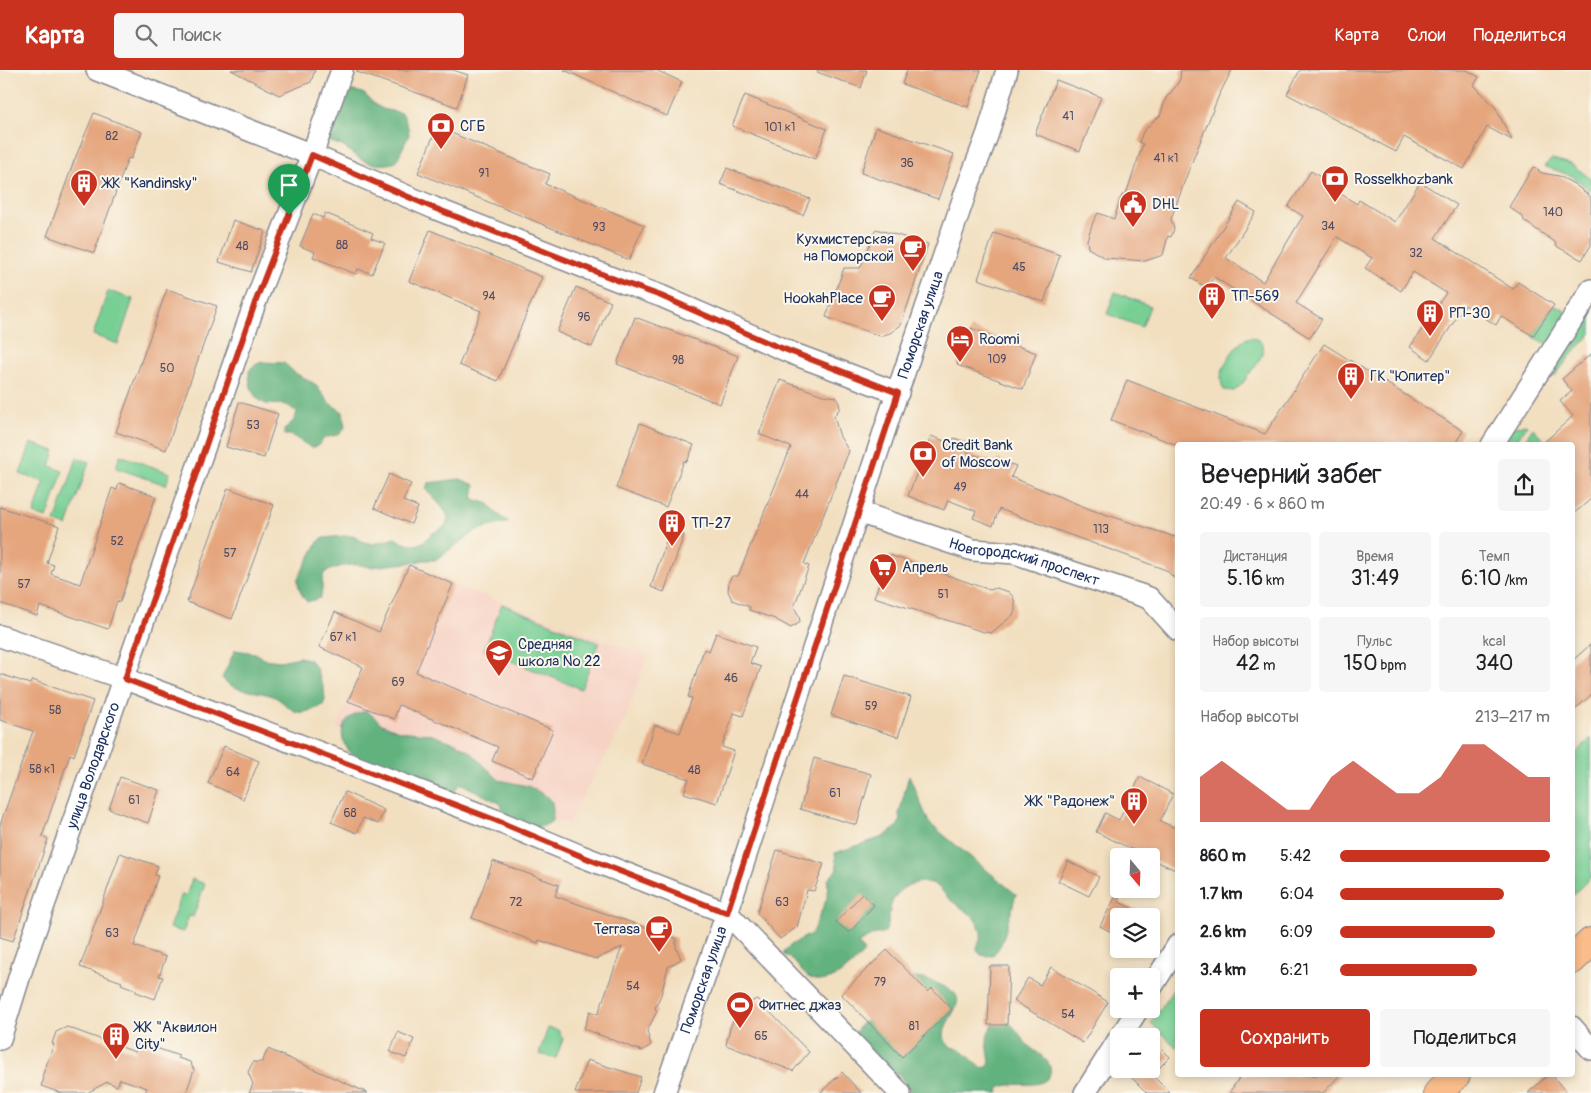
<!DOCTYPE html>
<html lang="ru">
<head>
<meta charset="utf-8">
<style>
  body { margin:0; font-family:Pangolin,sans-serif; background:#f6f6f6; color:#202124; height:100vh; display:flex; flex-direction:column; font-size:19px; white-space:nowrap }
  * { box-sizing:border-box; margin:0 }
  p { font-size:16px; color:#757577 }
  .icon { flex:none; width:28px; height:28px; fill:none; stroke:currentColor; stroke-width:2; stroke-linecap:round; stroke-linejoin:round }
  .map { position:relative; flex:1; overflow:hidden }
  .sheet { position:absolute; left:1175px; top:372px; width:400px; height:635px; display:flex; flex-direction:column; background:#fff; border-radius:5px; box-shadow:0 2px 8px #0003 }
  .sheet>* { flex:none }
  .needle { width:32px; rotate:161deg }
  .controls { position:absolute; left:1110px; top:778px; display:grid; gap:10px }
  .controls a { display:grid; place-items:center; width:50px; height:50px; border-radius:5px; background:#fff; box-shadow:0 2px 8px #0003; font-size:25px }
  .pin { position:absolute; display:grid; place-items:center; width:42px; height:42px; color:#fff; margin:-51px -21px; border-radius:50% 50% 50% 0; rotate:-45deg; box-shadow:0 0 5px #0007 }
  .pin .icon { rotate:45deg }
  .round { display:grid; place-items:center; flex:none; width:52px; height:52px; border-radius:5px; background:#f6f6f6 }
  .summary { display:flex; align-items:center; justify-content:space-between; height:85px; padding:0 25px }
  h1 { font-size:28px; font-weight:600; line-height:38px }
  .metrics { display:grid; grid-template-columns:repeat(3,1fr); gap:8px; height:85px; padding:5px 25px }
  .metrics div { display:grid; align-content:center; border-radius:5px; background:#f6f6f6; text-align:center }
  .metrics b { font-size:21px; font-weight:600 }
  .metrics small { font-size:14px; font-weight:400 }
  .metrics p { font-size:14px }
  .chart { height:140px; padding:10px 25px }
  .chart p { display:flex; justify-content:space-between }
  .chart svg { width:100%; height:90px; margin-top:5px; fill:#c8321e; opacity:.7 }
  .action { display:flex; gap:10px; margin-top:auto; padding:10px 25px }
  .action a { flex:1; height:58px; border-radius:5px; background:#c8321e; color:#fff; font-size:20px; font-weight:600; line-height:58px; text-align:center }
  .action a+a { background:#f6f6f6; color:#202124 }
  ul { padding:0 25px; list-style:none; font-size:16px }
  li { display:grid; grid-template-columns:80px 60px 1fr; align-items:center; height:38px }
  li i { height:12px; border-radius:6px; background:#c8321e }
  header { display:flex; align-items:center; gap:30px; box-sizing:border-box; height:70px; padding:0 25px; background:#c8321e; color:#fff }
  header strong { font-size:24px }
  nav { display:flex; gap:28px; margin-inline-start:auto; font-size:18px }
  .search { width:350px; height:45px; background:#f6f6f6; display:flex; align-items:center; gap:12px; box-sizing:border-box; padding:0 18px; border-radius:5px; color:#757577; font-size:19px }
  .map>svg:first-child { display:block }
</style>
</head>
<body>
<header>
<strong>Карта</strong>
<div class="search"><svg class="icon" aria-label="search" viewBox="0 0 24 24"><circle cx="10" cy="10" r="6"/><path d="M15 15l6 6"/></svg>Поиск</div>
<nav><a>Карта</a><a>Слои</a><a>Поделиться</a></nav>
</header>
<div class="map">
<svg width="1591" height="1023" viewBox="0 0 1591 1023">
  <rect width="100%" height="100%" fill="#fbf7ec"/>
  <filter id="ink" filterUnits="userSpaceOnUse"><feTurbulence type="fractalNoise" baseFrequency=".02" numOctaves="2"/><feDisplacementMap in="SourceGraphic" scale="10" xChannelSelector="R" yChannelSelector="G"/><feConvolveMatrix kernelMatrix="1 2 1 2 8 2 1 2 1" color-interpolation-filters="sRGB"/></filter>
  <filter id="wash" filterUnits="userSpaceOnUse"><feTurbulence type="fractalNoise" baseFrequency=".0096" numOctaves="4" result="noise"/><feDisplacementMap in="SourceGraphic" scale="20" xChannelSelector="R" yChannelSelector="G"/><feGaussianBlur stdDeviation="1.12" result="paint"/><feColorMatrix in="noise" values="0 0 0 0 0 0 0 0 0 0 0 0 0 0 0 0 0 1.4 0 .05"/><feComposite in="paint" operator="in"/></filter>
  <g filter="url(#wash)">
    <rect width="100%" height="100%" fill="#f2dfc0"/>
    <!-- built -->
    <path fill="#f6d2c3" d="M409,495L453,514L648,586L622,656L567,755L336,658Z"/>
    <!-- green -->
    <path fill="#78cf94" stroke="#4a7f79" d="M1552,89L1571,94L1591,109V121L1572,106L1544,96Z
      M108,221L133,229L118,274L93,265Z
      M1115,222L1150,236L1142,257L1107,244Z
      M1554,235L1563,239L1568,248L1551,273L1541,272L1533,266Z
      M1591,235V264L1571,285L1554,307L1545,300Z
      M1251,267C1273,273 1261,289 1252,300C1246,308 1243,315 1234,321L1224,320C1222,316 1221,313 1221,308C1221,296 1238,269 1251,267Z
      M1525,354L1527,355L1514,375H1500L1511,358Z
      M1533,358L1545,371L1541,375H1521Z
      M31,373L55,381L50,396L63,401L47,448L34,444L44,412L20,404Z
      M120,385L170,403L166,415L116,398Z
      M77,388L89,392L67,456L55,452Z
      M502,534L599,573L581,619L484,580Z
      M1591,668V807L1573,825V686Z
      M192,809L205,814L193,847L189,846L183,862L169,858L181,825L186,826Z
      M1177,914V978L1151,953Z
      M548,958L558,960L563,969L556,988L539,984Z"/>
    <!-- forest -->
    <path fill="#62b27e" stroke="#3e706e" d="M351,21C369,21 367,31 379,37C387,42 395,40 403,44L408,57L409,65L396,92C385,96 370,95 360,89C353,85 347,78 340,75C334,73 330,72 325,69L344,23Z
      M262,292L284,293L295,303L315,314L329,333L343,342L345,357L340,364L324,368L320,374L312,378L291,365H285L284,360L294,350L297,343C285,330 281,336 267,334C252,330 249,314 249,301L254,295Z
      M460,409L475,415L473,429L489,434L496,443L509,452L477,460L435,490H423L416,492L370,497C354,492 340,496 325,502C320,510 324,519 320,528L307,532C301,525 297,516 298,508L318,472L323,468L345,466H353L364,472L374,474L395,468C400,471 407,475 413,475C423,475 426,468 433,463C439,460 449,457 448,447C446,439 431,426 426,419L428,413Z
      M235,580L255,583L264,589L280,591L300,587L310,590L316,598L324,619L325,630L323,635C316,639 306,643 298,642C289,640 283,631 275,627C258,619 235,624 222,608Z
      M367,641L382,654L399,661L429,664L456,673L472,683L499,710L528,716L545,725L552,732L553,741L552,751C538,762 524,757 508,753L501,734L460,713L451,727L357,689C335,671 337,646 367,641Z
      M909,705L929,753L1017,825C1013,829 1014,834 1012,840C1005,855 1006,873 993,885C988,886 981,887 978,882C975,877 980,872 981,867C982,863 979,856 977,853C972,843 962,839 953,832C947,828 943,821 937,816C927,808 906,813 898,823C885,838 893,848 885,862L873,865L858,873L864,882C852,896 827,921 807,906C798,899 798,892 784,885V881L791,875L812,863L827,828L828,810L837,799L835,783L883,767L897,757L900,751L899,744Z
      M913,908C925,908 933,911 943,916C979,930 935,951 946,972C950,979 956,977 962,981C970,986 975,995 984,998L988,996L990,991C987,971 983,967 997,950C1016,951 1017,965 1029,976C1036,983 1056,992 1049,1006C1041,1021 1011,1009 998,1019L999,1023H911L899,1004L883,1000L857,967L856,962L861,954L869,950Z"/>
    <g id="blocks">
      <!-- building -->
      <path fill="#e5a57d" d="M231,0H315L311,12L279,25Z
        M357,0H453L468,5L457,37L357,2Z
        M564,0H656L682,12L667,46Z
        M817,0H867L861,18L817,2Z
        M907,0H981L968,37L902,14Z
        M1181,0H1232L1219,25L1188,102L1171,149L1174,159L1171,167L1168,166L1163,185L1145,191L1105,188L1088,178L1087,170L1093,152L1098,143L1114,149L1122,125L1126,124L1143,74L1139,72L1143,62L1152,52L1160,46L1166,28L1176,16L1180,9Z
        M1300,0H1467L1479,7L1474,15L1495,37L1512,70L1487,57L1464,99L1404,67L1396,82L1287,24Z
        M1056,10L1101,27L1080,81L1035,64Z
        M745,25L827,59L815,89L732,56Z
        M94,43L142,62L131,89L128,88L94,183L47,166L74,91Z
        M437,57L550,104L545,114L644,155L629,190L418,103Z
        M876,57L954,84L938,129L861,103Z
        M1533,97L1542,103L1559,106L1574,114L1591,127V175L1582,190L1556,176L1555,172L1524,151L1523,147L1509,137Z
        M727,98L810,129L803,145L720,114Z
        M1311,101L1325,110L1323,113L1357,134L1359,130L1395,152L1420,112L1457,135L1435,168L1513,219L1518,212L1554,235L1533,266L1501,246L1496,255L1465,235L1429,290L1410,277L1446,223L1413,202L1401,221L1365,198L1372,188L1337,167L1296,233L1322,249L1310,268L1214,207L1207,218L1191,208L1239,132L1256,142L1226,188L1263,212L1303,146L1288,137Z
        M325,143L373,163L371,168L385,173L372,204L358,199L356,204L313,187L315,182L300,176L313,144L323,148Z
        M233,150L265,161L251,202L219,192Z
        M876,159L928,174L901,255L890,263L880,266L826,247L844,198H860Z
        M430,160L542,207L498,311L459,295L481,241L409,211Z
        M994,163L1060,185L1044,232L978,209Z
        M576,217L611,232L592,277L557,262Z
        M167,219L217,236L166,380L116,362Z
        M635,247L738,286L720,334L617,294Z
        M971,258L1036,283L1023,319L957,295Z
        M1324,274L1463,361L1454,375H1177L1111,350L1127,310L1265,364Z
        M1591,284V429L1572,445V375H1541L1573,346L1560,331L1572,321L1562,309Z
        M780,310L823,325L836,327L839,333L840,338L834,346L840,367L849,381L804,494L809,496L794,537L799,546L800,552L791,558L775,549L749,540L750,537L732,530L728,521L729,511L732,506H738L791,377L759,364Z
        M239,332L278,344L264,388L226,377Z
        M640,353L694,375L687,392L684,391L666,437L616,418Z
        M931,366L952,374L954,368L970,374L967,382L996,393L998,389L1016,396L1011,407L1092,440L1178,468V512L1166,500L999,439L993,456L973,448L976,441L948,430L944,440L908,426Z
        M389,404L411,414L403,431L418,437L411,454L374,438Z
        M119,413L156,426L120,532L117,531L108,559L40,536L37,546L0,533V437L59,456L47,493L54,495L51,504L80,514L112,418L117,420Z
        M228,418L274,435L232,549L187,532Z
        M670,460L684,465L664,522L651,517Z
        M890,485L990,520L996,518L1009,522L1013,527L1015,533V540L1013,545L991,563L984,562L874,527Z
        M409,495L453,514L416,602L553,660L533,708L492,691L498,677L399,635L394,649L348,631L363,597L319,577L335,542L379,562Z
        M716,563L756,577L750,593L761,597L743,646L734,643L722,677L734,681L717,733L684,723L689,709L642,694L655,655L680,663L692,628L688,627L704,579L709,581Z
        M1591,574V625L1572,642V591Z
        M0,604L30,614L32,610L93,631L74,686L70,684L42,767L48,769L13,871L0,867V755L33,661L0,650Z
        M844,606L911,627L898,667L831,645Z
        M224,676L259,691L243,729L208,713Z
        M814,688L871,704L857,755L800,739Z
        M120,707L159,720L148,753L109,739Z
        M1140,707L1173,724L1160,751L1178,759V801L1151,789V786H1146L1096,762L1105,743L1119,750Z
        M345,722L384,740L378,754L363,748L357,763L331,752Z
        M777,780L824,794L814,821L807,820L797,857L780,869L757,843Z
        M120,783L158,796L155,805L158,806L134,876L166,887L159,906L163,907L155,929L136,922V920L121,914L122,912L80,897Z
        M493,791L559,815L555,826L676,868V877L681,889L668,897L661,925L655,938L657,941L647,961L651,975L642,981L584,959L590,941L598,944L622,877L596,889L539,870L538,873L472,848Z
        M1068,791L1099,807L1089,826L1058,811Z
        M1119,820V832L1148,846H1119V866L1100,856Z
        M862,824L874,835L849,863L836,852Z
        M887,880L928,922L932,918L952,939L902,987L841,924Z
        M990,896H1009L1007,955H988Z
        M1051,897L1108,932L1083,973L1014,931L1028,908L1040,915Z
        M757,929L809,982L793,1001L726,975L730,958L740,934H746Z
        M67,957L135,982L139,972L179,986L178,988L190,992L194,1000L186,1023H145L147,1018L120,1009L117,1016L107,1012L87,1023H61L41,1016L44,1008L42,1007L54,974H52L56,962Z
        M398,962L414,969L406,988L390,982Z
        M1151,968L1170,987L1152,1005L1170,1023H1147L1123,999H1146L1151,1004Z
        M268,979L368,1023H249L253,1014L248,1002L253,992H262Z
        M587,990L641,1007L636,1023H575Z
        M842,1002L861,1023H820L835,1009Z
        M1241,1005H1340L1323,1023H1229Z
        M1548,1005H1552L1567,1023H1528Z"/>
    </g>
  </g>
  <g filter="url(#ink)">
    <use href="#blocks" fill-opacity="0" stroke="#86878f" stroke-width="1"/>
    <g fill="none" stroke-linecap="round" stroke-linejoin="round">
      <!-- street casing -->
      <g stroke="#86878f" stroke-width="24">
        <g id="street">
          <path d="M97,0L312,85L434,138L622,212L661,226L794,284L898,323"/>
          <path d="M1492,375L1591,220"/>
          <path id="s1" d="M858,442L973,480L1015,483L1149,528L1178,560"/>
          <path d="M0,566L125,609L195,635L495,750L581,786L727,843L900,1023"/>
          <path d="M1151,918L1178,875"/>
          <path d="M1572,957L1591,979"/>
          <path d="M1121,966L1138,939"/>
          <path id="s2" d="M0,969L23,895L255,233L312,85L342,0"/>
          <path id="s3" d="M664,1023L727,843L890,344L965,124L988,63L1007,0"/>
          <path d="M1085,1023L1119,969"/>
        </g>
      </g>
      <!-- primary casing -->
      <g stroke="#86878f" stroke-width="30">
        <path id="primary" d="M1572,890L1591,872
          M1438,1023L1456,1005"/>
      </g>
      <!-- street -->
      <use href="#street" stroke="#fff" stroke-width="21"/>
      <!-- primary -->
      <use href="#primary" stroke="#f9bc8a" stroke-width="28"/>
    </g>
  </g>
  <g fill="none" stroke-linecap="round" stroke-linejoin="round" filter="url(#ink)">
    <!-- route casing -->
    <g stroke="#fff" stroke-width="10">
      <path id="route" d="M312,85L434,138L622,212L661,226L766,272L898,323L727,843L581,786L495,750L125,609L255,233Z"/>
    </g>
    <!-- route -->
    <use href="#route" stroke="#c8321e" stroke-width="6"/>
  </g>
  <!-- icons -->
  <defs>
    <g id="bank-pin" transform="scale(1.4375)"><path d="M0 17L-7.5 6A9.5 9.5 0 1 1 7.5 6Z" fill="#c8321e" stroke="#fbf7ec"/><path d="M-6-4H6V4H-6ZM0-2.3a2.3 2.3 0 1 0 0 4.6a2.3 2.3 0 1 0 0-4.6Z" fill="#fff"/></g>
    <g id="building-pin" transform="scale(1.4375)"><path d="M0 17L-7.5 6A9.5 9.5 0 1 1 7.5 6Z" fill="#c8321e" stroke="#fbf7ec"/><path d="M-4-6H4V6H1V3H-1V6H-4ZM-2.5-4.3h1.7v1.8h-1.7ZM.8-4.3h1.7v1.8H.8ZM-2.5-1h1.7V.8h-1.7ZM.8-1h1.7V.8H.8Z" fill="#fff"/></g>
    <g id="civic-pin" transform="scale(1.4375)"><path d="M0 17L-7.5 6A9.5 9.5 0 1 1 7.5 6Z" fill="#c8321e" stroke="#fbf7ec"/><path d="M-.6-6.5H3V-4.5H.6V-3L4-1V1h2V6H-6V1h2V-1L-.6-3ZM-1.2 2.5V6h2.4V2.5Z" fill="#fff"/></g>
    <g id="cafe-pin" transform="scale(1.4375)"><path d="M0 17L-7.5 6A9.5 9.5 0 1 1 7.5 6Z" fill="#c8321e" stroke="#fbf7ec"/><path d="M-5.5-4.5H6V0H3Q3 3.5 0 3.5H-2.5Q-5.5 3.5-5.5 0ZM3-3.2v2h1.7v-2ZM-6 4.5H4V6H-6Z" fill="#fff"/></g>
    <g id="hotel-pin" transform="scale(1.4375)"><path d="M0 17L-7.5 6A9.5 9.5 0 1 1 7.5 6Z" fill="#c8321e" stroke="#fbf7ec"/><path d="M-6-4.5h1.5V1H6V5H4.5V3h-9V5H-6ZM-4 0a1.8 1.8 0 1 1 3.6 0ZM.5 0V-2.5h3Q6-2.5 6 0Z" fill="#fff"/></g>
    <g id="supermarket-pin" transform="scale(1.4375)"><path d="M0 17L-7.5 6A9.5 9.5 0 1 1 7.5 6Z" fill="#c8321e" stroke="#fbf7ec"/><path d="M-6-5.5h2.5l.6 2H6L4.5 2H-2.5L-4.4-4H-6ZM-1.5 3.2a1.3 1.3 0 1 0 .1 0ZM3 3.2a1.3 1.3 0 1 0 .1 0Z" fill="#fff"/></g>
    <g id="school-pin" transform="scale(1.4375)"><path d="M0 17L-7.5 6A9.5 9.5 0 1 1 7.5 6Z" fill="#c8321e" stroke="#fbf7ec"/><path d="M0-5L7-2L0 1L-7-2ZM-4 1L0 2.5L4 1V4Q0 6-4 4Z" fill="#fff"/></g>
    <g id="stadium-pin" transform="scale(1.4375)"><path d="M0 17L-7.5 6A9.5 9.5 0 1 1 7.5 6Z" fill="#c8321e" stroke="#fbf7ec"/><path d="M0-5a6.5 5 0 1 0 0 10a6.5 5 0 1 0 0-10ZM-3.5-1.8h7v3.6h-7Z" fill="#fff"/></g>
  </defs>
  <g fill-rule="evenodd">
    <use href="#bank-pin" x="441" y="56"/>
    <use href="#bank-pin" x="1335" y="109"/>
    <use href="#building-pin" x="84" y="113"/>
    <use href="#civic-pin" x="1133" y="134"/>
    <use href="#cafe-pin" x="913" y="178"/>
    <use href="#building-pin" x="1212" y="226"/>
    <use href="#cafe-pin" x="882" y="228"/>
    <use href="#building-pin" x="1430" y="243"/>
    <use href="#hotel-pin" x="960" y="269"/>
    <use href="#building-pin" x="1351" y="306"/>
    <use href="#bank-pin" x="923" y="384"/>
    <use href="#building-pin" x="672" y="453"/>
    <use href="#supermarket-pin" x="883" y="497"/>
    <use href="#school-pin" x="499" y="583"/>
    <use href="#building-pin" x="1134" y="731"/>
    <use href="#cafe-pin" x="659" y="859"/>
    <use href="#stadium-pin" x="740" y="935"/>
    <use href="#building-pin" x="116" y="966"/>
  </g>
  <g text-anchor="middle" stroke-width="4" stroke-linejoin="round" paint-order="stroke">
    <!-- number labels -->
    <g font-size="12" fill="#4e4c66">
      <text x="1068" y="50">41</text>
      <text x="780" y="61">101 к1</text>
      <text x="112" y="70">82</text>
      <text x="1166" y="92">41 к1</text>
      <text x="907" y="97">36</text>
      <text x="484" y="107">91</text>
      <text x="1553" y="146">140</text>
      <text x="1328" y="160">34</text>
      <text x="599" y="161">93</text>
      <text x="342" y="179">88</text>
      <text x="242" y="180">48</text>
      <text x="1416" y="187">32</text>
      <text x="1019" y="201">45</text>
      <text x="489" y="230">94</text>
      <text x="584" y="251">96</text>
      <text x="997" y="293">109</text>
      <text x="678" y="294">98</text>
      <text x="167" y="302">50</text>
      <text x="253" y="359">53</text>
      <text x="960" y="421">49</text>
      <text x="802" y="428">44</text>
      <text x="1101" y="463">113</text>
      <text x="117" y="475">52</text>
      <text x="230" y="487">57</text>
      <text x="24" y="518">57</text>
      <text x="943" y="528">51</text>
      <text x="343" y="571">67 к1</text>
      <text x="731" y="612">46</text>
      <text x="398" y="616">69</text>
      <text x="871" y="640">59</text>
      <text x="55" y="644">58</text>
      <text x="42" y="703">58 к1</text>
      <text x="694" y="704">48</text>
      <text x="233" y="706">64</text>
      <text x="835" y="727">61</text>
      <text x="134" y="734">61</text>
      <text x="350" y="747">68</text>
      <text x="516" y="836">72</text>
      <text x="782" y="836">63</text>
      <text x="112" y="867">63</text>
      <text x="880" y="916">79</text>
      <text x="633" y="920">54</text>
      <text x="1068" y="948">54</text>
      <text x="914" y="960">81</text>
      <text x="761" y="970">65</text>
    </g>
    <!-- poi labels -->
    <g font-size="15" fill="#1b2f5e" stroke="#fbf7ec" text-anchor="start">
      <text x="460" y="61">СГБ</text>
      <text x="1354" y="114">Rosselkhozbank</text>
      <text x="103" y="118">ЖК "Kandinsky"</text>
      <text x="1152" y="139">DHL</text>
      <text x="894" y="174" text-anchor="end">Кухмистерская<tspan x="894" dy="17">на Поморской</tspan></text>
      <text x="1231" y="231">ТП-569</text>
      <text x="863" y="233" text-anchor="end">HookahPlace</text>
      <text x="1449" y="248">РП-30</text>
      <text x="979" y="274">Roomi</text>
      <text x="1370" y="311">ГК "Юпитер"</text>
      <text x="942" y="380">Credit Bank<tspan x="942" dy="17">of Moscow</tspan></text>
      <text x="691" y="458">ТП-27</text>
      <text x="902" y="502">Апрель</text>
      <text x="518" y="579">Средняя<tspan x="518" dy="17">школа № 22</tspan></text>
      <text x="1115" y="736" text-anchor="end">ЖК "Радонеж"</text>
      <text x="640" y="864" text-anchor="end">Terrasa</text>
      <text x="759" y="940">Фитнес джаз</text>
      <text x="135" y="962">ЖК "Аквилон<tspan x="135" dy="17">City"</tspan></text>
    </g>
    <!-- street labels -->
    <g font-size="15" fill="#1b2f5e" stroke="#fbf7ec">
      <text dy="5" stroke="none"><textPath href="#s3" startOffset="810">Поморская улица</textPath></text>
      <text dy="5" stroke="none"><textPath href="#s1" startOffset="174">Новгородский проспект</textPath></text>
      <text dy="5" stroke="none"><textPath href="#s2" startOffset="289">улица Володарского</textPath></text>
      <text dy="5" stroke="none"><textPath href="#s3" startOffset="120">Поморская улица</textPath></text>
    </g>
  </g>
</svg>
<div class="controls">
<a><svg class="needle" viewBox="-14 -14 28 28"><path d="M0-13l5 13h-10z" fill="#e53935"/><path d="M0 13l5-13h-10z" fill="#757577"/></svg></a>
<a><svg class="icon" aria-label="layers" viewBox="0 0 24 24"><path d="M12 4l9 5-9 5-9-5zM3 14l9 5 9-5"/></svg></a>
<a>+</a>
<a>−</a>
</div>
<div class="pin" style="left:289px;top:145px;background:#1e9e55"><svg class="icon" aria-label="arrive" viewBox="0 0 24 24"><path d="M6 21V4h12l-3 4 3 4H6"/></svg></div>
<section class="sheet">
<div class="summary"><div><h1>Вечерний забег</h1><p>20:49 · 6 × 860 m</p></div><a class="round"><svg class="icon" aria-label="share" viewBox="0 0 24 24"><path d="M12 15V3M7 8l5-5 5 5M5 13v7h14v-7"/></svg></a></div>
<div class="metrics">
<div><p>Дистанция</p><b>5.16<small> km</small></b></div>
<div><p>Время</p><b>31:49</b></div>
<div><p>Темп</p><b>6:10<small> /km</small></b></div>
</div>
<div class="metrics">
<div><p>Набор высоты</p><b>42<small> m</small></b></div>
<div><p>Пульс</p><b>150<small> bpm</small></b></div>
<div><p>kcal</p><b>340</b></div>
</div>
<div class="chart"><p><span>Набор высоты</span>213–217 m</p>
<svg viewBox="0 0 160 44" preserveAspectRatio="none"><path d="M0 44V22L10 14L20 22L30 30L40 38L50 38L60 22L70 14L80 22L90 30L100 30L110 22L120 6L130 6L140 14L150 22L160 22V44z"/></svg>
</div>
<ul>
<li><b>860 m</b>5:42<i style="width:100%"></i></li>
<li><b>1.7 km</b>6:04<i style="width:78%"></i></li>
<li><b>2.6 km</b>6:09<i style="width:74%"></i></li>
<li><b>3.4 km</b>6:21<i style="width:65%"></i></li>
</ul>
<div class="action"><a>Сохранить</a><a>Поделиться</a></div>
</section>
</div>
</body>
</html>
